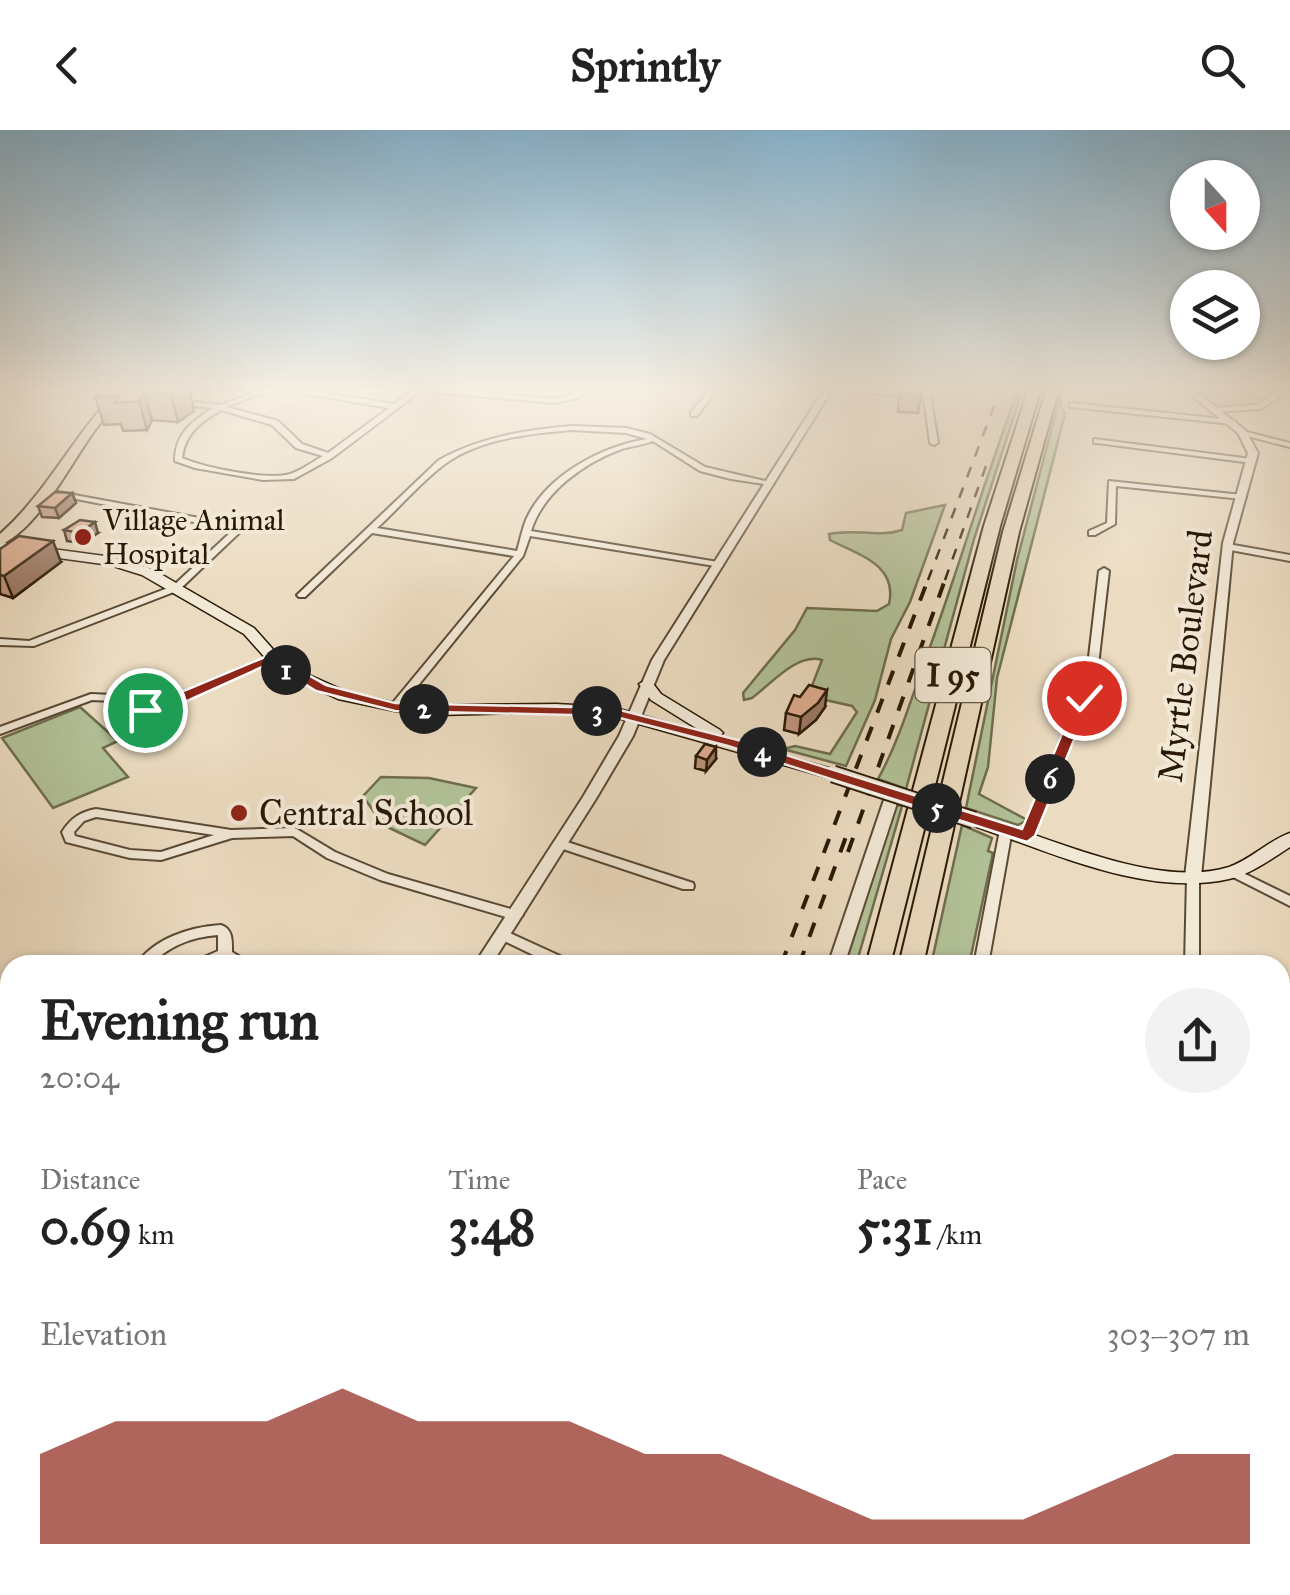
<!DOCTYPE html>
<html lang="en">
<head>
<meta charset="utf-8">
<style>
  body { margin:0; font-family:"IM FELL Great Primer",serif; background:#f2f2f2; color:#222; height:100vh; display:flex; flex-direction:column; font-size:38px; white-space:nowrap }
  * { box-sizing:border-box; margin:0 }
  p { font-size:32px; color:#767676 }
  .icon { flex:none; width:55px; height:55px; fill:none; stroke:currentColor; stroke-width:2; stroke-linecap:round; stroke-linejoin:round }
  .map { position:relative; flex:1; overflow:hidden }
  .sheet { position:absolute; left:0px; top:825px; width:1290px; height:640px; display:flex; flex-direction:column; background:#fff; border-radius:30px 30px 0 0; box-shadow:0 2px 8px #0004 }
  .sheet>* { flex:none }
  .needle { width:65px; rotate:159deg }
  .fabs { position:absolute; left:1170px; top:30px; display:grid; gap:20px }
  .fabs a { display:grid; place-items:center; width:90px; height:90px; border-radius:50%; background:#fff; box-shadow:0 2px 8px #0004; font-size:50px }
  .pin { position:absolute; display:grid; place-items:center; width:85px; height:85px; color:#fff; margin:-42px; border:5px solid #fff; border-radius:50%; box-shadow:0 2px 10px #0007 }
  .km { position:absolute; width:50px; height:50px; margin:-25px; border-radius:50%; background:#222; color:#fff; font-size:28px; line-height:50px; text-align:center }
  .round { display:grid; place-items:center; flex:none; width:105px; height:105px; border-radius:52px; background:#f2f2f2 }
  .summary { display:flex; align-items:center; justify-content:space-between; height:170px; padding:0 40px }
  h1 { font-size:55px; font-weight:800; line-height:75px }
  .figures { display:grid; grid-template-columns:repeat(3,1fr); gap:15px; height:170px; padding:10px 40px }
  .figures div { display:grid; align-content:center }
  .figures b { font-size:50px; font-weight:800 }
  .figures small { font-size:28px; font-weight:400 }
  .figures p { font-size:28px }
  .chart { height:280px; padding:20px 40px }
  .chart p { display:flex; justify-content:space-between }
  .chart svg { width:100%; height:180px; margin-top:10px; fill:#8f2418; opacity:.7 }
  header { display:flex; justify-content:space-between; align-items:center; height:130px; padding:0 40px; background:#fff; font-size:45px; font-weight:800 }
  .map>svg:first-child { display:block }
</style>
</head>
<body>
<header><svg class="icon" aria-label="back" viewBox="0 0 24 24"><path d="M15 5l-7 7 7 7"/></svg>Sprintly<svg class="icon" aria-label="search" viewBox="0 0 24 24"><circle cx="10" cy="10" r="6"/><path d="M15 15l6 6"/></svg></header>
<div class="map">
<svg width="1290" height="1465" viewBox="0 0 1290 1465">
  <rect width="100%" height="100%" fill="#ebdbc0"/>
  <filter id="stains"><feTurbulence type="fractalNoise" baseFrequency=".002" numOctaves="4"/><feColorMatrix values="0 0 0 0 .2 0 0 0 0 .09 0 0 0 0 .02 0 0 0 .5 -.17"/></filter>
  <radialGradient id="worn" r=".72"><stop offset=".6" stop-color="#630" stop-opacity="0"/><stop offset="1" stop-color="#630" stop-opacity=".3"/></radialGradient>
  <!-- green -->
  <path fill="#b2c197" stroke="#6e6d4e" stroke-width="2.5" d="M1019,258H1023L974,409L906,659L878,649C899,611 911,569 926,528C959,438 985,347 1019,258Z
    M1192,258H1286L1258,277L1221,280Z
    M1061,263V278L1065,284L997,548L988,637L979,664L1027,690L1018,695L966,678L1017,430Z
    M945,375L910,472L891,509L875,570L846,636L783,619L795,616L830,624L857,582L852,576L808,566L822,530C798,522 771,554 752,568L744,570L743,563L795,500L807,478L877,481L889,474C898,435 859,425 830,410L829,404C855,398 877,408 902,400L906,383Z
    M80,577L118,611L103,618L128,647L53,678L2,608Z
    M381,647L429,648L476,658L425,715L383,695L363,666Z
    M896,675L902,676L856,835H845Z
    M962,695L992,708L988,721L993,723L969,835H931Z"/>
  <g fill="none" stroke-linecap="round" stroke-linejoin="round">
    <!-- minor casing -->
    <g stroke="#5a4a34" stroke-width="4">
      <path id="minor" d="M268,258H295L394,274L414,260L413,258H437L554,269L573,264L580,258H587L578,268L554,273L421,261L332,328L294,349L263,350L195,338L175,331C175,304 191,292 213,278L179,274H176V270L220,275ZM282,260H283L389,278L328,323L302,314L278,291L227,277L254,266ZM221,280L272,295L296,318L323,326C312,332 298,343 286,345C261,349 206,338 182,328C185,303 201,292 221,280Z
        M711,258H718L697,286H691V282Z
        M834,258H859L924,264L925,259H929L938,313L934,315L930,313L924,268L837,260Z
        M1283,258H1290V260L1261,279L1214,282L1210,280L1214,278L1256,275Z
        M1073,273L1232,290L1236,292L1232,294L1070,277V273Z
        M572,296L626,298L650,304L705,337L774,353L770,355L731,349L700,341L653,311C643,315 632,316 622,319C585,332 543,362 531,401L718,432L723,435L721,437L530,406L523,426L399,579H391L390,577L391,575L514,426L372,403L305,467H299L297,465L439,330C480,307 525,300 572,296ZM572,300L626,303L647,309C602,316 545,346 526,390C522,400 520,411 517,421L377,398C398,379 423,350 445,334C480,308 530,304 572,300Z
        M1239,300L1290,313V317L1239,304Z
        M1094,309L1252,329L1256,331L1252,333L1097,313H1094Z
        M1109,351L1242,365L1246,367L1242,369L1116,356L1115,394L1095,405H1089V401L1107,393Z
        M58,362L232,394L240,402L179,460L34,516L0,515V509L29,511L173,456L231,402L229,399L61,366L57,364Z
        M1228,414L1290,425V431L1225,419L1224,417Z
        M1104,438L1109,441L1097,544L1033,707L1027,711L1023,710L1021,707L1087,544L1099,441Z
        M272,525L276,526V530L152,583H144L112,571L92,570L0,604V597L91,564L113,565L148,577Z
        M96,679L231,700L295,698L335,722L388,744L521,782L523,785L516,790L380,750L327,728L293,706L232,708L161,730L130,728L66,712L62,702C71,688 80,682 96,679ZM96,687L214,705L161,722L130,720L75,706L74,702L84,691Z
        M1006,696L1012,700L988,835H974L1000,700Z
        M561,710L693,753L694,756L693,759H683L557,717L555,714Z
        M1233,738L1290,766V776L1229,745L1227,742L1229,739Z
        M1193,743L1199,747V835H1185L1187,747Z
        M221,795C233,799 232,811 232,822L247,831L249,835H232L224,830L213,835H193L195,831L218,821V805C192,807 168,816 151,835H136C154,808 190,797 221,795Z
        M503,800L571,831L573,835H554L498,808L496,805L498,802Z
        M0,990L10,994V1008L0,1003Z
        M351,1455H372L368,1465H346Z
        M1162,1455H1182L1183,1465H1161Z"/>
    </g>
    <!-- tertiary casing -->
    <g stroke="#5a4a34" stroke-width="4">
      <path id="tertiary" d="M825,258H833L664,530L633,606L597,667L491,835H474L583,667L619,606L652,530Z
        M1182,258H1191L1245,300L1258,323L1233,413L1201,747L1193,752L1185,747L1223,413L1248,323L1238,303Z
        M893,660L900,664L844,835H828L886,664Z
        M0,1429L10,1433V1455H18L10,1458L0,1454Z
        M18,1455H82L77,1465H25Z
        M747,1455H773L774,1465H748Z"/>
    </g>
    <!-- secondary casing -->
    <g stroke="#291905" stroke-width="3">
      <path id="secondary" d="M0,412L112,427L152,439L254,498L287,535L347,562L395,573L438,575L556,574L612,577L704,603L651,570L639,554L646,550L651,551L661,564L720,600L723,603L718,607L839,641L841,644L833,649L611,586L556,582L438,585L395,581L338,569L277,541L244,504L142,445L110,435L0,420Z
        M974,685C1046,705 1155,760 1229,737C1251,729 1268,711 1290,703V717C1271,729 1251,744 1229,749C1145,768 1047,720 968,694L966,690L968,686Z"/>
    </g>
    <!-- primary casing -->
    <g stroke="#291905" stroke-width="4">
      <path id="primary" d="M120,258H132C119,272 106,285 95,300C70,334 39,398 0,415V404C48,362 75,302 120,258Z"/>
    </g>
    <!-- motorway casing -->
    <g stroke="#291905" stroke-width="4">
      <path id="motorway" d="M1029,258H1041L1000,396L890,835H866L984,396Z
        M1047,258H1059L1019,402L923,835H899L1003,402Z
        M807,1455H845L846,1465H808Z
        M857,1455H895L896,1465H858Z"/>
    </g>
    <!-- minor -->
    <use href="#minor" fill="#f2e8d6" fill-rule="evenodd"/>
    <!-- tertiary -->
    <use href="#tertiary" fill="#f2e8d6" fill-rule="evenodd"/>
    <!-- secondary -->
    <use href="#secondary" fill="#f2e8d6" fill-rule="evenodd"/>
    <!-- primary -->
    <use href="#primary" fill="#ebdbc0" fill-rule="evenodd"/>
    <!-- motorway -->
    <use href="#motorway" fill="#ebdbc0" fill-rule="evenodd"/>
    <!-- rail-far2 -->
    <path stroke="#291905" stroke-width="2.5" stroke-dasharray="11 11" stroke-linecap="butt" d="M928,450L1001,258
      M945,450L986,336"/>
    <!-- rail-far1 -->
    <path stroke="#291905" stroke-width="4" stroke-dasharray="15 15" stroke-linecap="butt" d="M848,722L946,447
      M781,835L929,447
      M799,835L847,704"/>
    <!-- rail -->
    <path stroke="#291905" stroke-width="5" stroke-dasharray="26 26" stroke-linecap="butt" d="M541,1465L545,1455
      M568,1465L572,1455"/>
    <!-- secondary-bridge casing -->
    <g stroke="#291905" stroke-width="19" stroke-linecap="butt">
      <path id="secondary-bridge" d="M833,644L974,690"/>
    </g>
    <!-- secondary-bridge -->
    <use href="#secondary-bridge" stroke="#f2e8d6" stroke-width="15"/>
  </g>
  <!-- wall -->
  <path fill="#bf947c" stroke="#291905" stroke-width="2.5" d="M105,258H189L194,281L178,292L152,290L147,300L123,301L121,294L104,295L95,267Z
    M899,258H921V265L918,283L898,282Z
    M72,363L76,373L59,388L42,387L38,376Z
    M64,400L98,403L82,413L67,411Z
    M0,419L61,432L13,468L0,464Z
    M825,577L816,590L799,604L784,600L786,583Z
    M696,626L716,629L706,641L695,638Z"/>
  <!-- shaded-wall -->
  <path fill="#9b7865" stroke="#291905" stroke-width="2.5" d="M180,258H189L194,281L178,292L171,264Z
    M144,262L152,290L147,300L139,271Z
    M72,363L76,373L59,388L55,378Z
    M95,392L98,403L82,413L79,403Z
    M53,411L61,432L13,468L4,446Z
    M827,560L825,577L816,590L799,604L801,587Z
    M716,617V629L706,641L707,630Z"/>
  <!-- building -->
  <path fill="#deac90" stroke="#291905" stroke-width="2.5" d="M105,258H180L171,264L144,262L139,271L115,273L119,266L95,267Z
    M900,258H921V265L901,264Z
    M55,362L72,363L55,378L38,376Z
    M80,390L95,392L79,403L64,400Z
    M19,406L53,411L4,446L0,445V419Z
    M809,555L827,560L818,573L801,587L786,583L794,565L800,567Z
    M705,614L716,617L707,630L696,626Z"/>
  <!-- sky -->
  <linearGradient id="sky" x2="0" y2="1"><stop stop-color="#88b7d4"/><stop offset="0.56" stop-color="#f6efe3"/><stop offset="1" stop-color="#f6efe3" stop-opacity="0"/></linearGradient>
  <rect width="1290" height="463" fill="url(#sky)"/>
  <!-- route -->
  <path fill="#8f2418" stroke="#fff" stroke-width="2.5" d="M272,524L326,555L395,573L612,578L738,610L1022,699L1077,568L1084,563L1091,568L1035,706L1027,712L728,616L612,586L395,581L316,561L271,533L176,576L145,585L138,580Z"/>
  <!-- markers -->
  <g fill="#8f2418" stroke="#f2e8d6" stroke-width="4">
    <circle cx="83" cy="407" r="10"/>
    <circle cx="239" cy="683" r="10"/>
  </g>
  <g text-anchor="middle" stroke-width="8" stroke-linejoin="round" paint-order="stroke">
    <!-- far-poi labels -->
    <g font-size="30" fill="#291905" stroke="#f2e8d6" text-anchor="start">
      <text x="103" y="400">Village Animal<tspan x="103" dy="34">Hospital</tspan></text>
    </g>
    <!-- shield labels -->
    <rect fill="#f2e8d6" stroke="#655744" stroke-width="2.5" x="915.5" y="518" width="75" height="54" rx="8"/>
    <g font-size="32" font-weight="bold" fill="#291905">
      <text x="953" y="556">I 95</text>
    </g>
    <!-- street labels -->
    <g font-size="35" fill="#291905" stroke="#f2e8d6">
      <text transform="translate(1185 526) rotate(-83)" y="12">Myrtle Boulevard</text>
    </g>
    <!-- poi labels -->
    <g font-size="35" fill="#291905" stroke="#f2e8d6" text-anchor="start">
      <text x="259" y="695">Central School</text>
    </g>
  </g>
  <rect width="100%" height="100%" filter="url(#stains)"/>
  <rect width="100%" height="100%" fill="url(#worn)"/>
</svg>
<div class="fabs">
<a><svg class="needle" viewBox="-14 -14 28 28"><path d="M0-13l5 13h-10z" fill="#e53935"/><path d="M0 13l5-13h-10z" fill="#767676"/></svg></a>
<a><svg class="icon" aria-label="layers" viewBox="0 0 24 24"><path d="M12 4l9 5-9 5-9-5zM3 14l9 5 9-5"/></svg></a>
</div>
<div class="pin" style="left:145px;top:580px;background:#1e9e55"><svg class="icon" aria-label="arrive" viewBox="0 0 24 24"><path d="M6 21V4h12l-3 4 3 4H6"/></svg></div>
<div class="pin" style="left:1084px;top:568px;background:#d93025"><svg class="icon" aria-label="check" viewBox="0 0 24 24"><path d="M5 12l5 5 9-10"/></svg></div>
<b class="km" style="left:286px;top:540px">1</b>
<b class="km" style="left:424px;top:579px">2</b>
<b class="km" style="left:597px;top:581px">3</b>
<b class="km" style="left:762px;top:622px">4</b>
<b class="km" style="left:937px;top:678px">5</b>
<b class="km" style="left:1050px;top:649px">6</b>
<section class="sheet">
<div class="summary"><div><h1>Evening run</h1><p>20:04</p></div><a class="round"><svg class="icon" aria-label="share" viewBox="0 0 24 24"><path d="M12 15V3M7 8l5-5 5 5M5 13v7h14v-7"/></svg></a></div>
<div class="figures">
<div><p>Distance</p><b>0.69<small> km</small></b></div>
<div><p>Time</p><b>3:48</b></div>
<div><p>Pace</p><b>5:31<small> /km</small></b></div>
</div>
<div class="chart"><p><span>Elevation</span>303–307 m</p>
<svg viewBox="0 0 160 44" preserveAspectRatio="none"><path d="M0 44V22L10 14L20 14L30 14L40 6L50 14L60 14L70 14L80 22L90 22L100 30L110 38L120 38L130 38L140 30L150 22L160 22V44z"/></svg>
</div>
</section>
</div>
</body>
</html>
